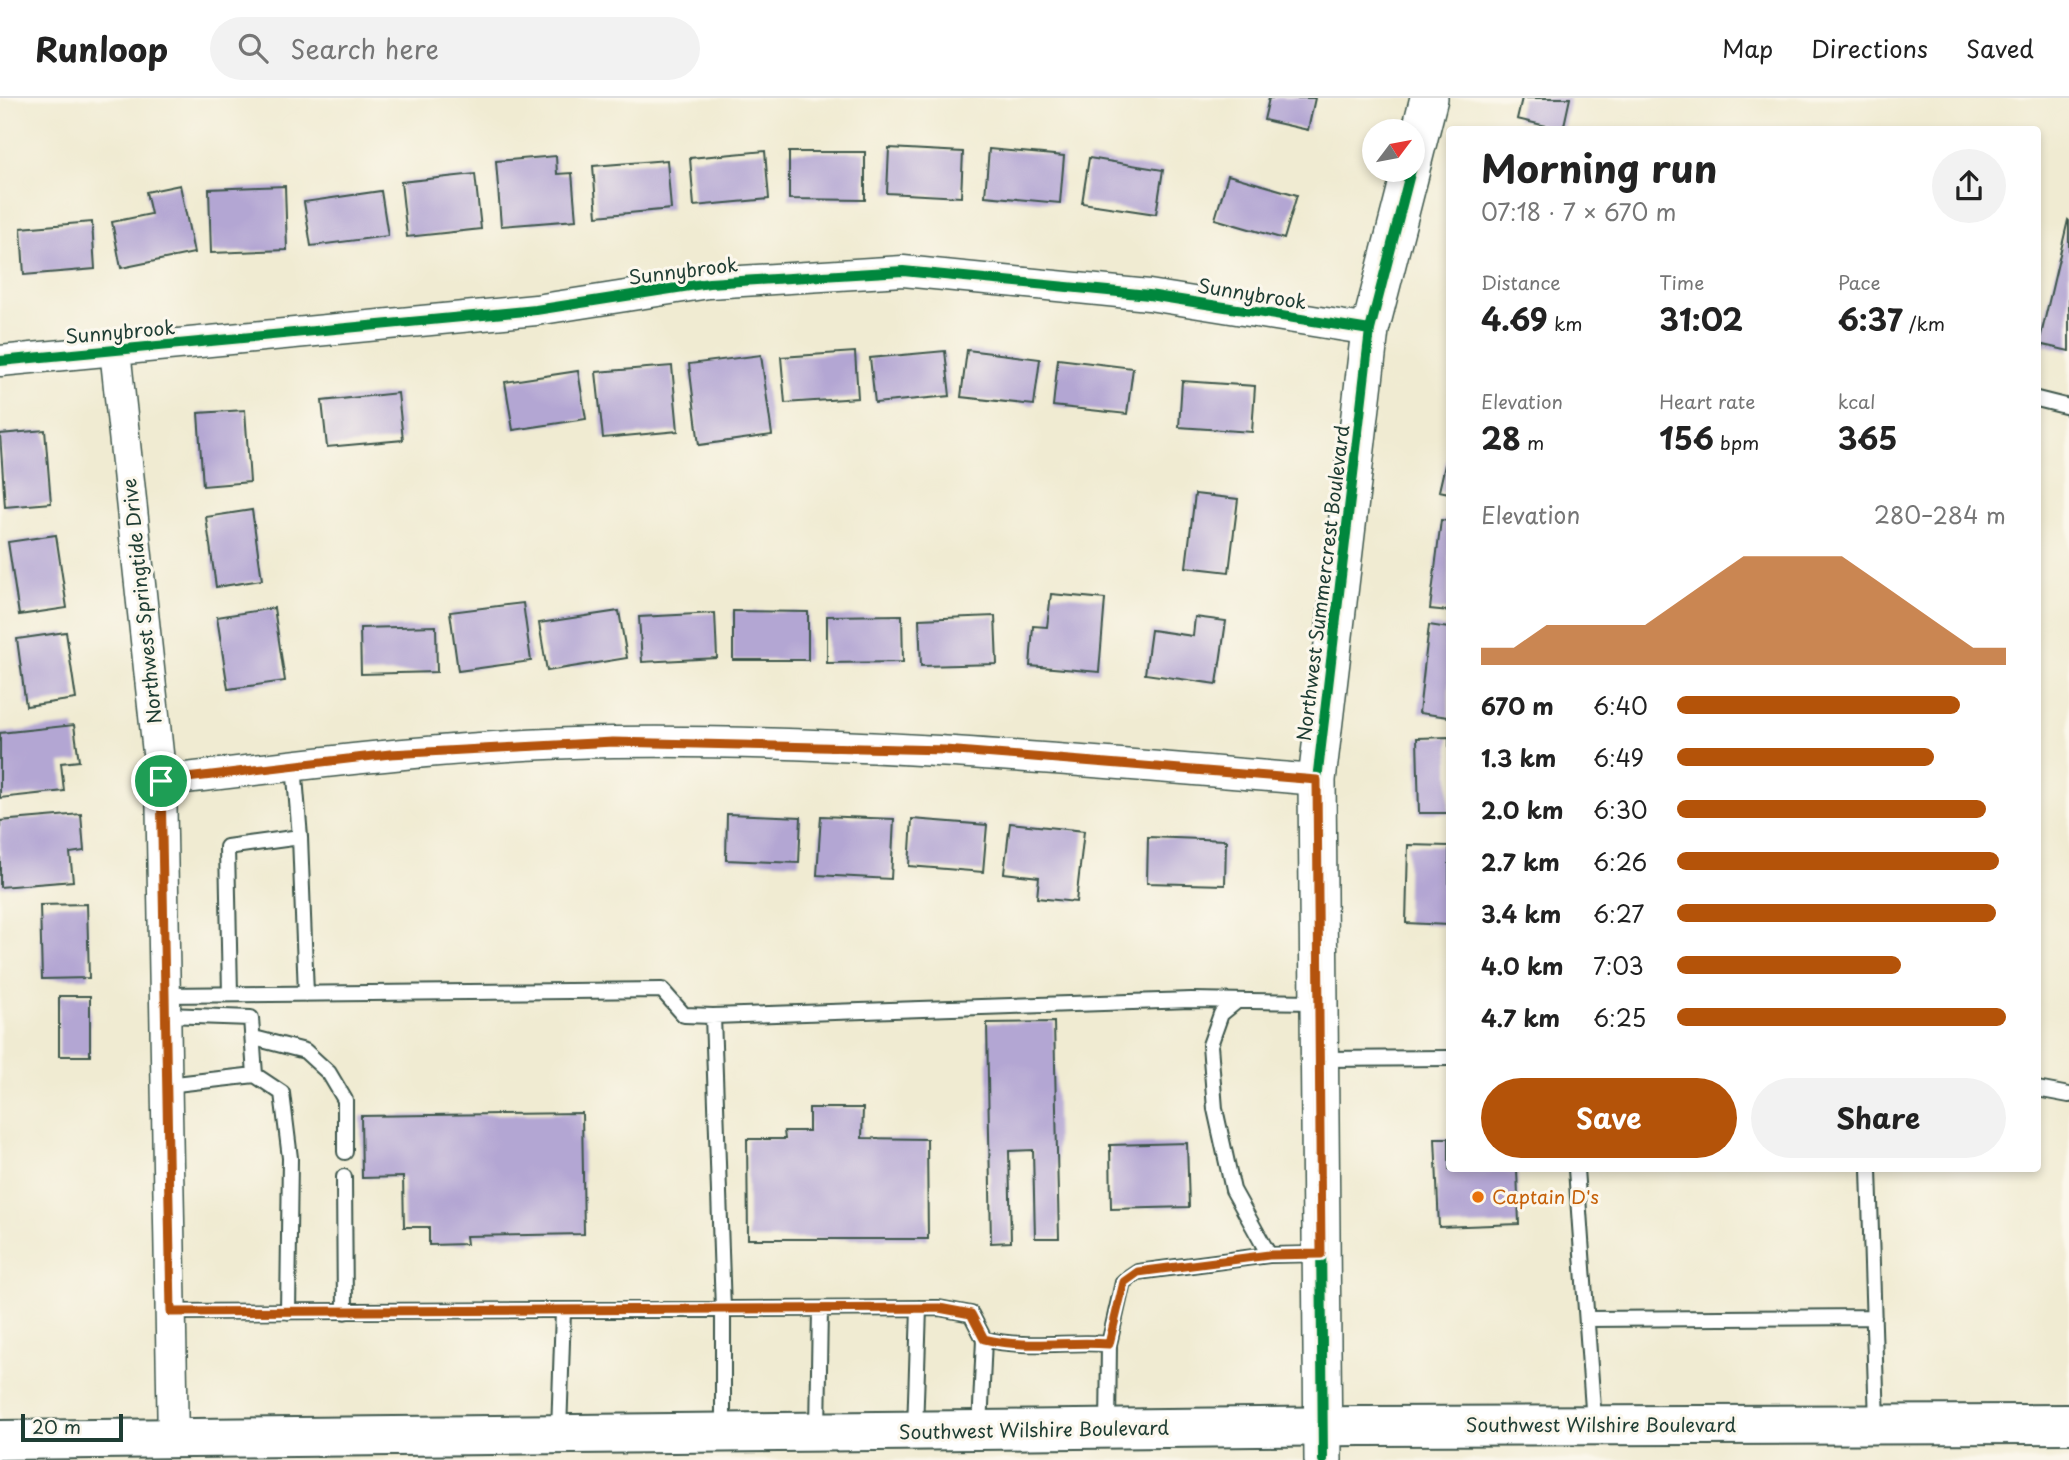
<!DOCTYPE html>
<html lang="en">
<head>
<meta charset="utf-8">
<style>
  body { margin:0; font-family:"Playpen Sans",sans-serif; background:#f2f2f2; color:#222; height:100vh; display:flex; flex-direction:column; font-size:26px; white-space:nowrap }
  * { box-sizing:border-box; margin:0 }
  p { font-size:23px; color:#767676 }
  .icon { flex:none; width:38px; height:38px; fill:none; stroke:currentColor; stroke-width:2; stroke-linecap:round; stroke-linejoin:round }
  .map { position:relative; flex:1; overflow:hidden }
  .sheet { position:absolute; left:1446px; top:28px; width:595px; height:1046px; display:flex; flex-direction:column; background:#fff; border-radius:7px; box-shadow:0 4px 10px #0003 }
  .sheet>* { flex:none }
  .needle { width:46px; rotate:58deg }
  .controls { position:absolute; left:1362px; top:21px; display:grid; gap:14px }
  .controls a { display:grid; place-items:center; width:63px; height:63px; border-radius:50%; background:#fff; box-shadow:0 4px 10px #0003; font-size:35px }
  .scale { position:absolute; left:21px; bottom:18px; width:102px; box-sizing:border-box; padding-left:7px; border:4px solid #1f3d34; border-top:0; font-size:19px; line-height:24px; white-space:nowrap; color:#1f3d34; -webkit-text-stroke:5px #fbf7ec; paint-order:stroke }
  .pin { position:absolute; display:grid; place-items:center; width:60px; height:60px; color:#fff; margin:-30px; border:4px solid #fff; border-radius:50%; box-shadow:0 2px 7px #0007 }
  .round { display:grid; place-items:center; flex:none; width:74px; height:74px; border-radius:37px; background:#f2f2f2 }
  .summary { display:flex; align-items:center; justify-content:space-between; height:119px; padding:0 35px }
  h1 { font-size:38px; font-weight:700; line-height:52px }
  .figures { display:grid; grid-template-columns:repeat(3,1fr); gap:10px; height:119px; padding:7px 35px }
  .figures div { display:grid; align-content:center }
  .figures b { font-size:30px; font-weight:700 }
  .figures small { font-size:19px; font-weight:400 }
  .figures p { font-size:19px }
  .chart { height:196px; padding:14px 35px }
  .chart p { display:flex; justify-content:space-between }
  .chart svg { width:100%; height:126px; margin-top:7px; fill:#b45309; opacity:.7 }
  .button { display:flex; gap:14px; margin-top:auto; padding:14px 35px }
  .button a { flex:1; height:80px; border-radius:42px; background:#b45309; color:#fff; font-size:28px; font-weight:700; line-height:80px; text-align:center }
  .button a+a { background:#f2f2f2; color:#222 }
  ul { padding:0 35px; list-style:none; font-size:23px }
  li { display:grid; grid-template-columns:112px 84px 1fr; align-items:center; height:52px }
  li i { height:18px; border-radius:9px; background:#b45309 }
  header { display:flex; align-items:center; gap:42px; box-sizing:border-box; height:98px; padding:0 35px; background:#fff; border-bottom:2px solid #e0e0e0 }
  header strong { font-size:33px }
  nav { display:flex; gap:38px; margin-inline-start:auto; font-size:24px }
  .search { width:490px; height:63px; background:#f2f2f2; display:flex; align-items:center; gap:18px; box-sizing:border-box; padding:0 24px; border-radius:38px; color:#767676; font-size:26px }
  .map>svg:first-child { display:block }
</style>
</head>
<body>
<header>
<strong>Runloop</strong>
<div class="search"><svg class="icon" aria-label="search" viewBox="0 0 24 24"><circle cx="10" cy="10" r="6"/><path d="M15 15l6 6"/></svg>Search here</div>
<nav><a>Map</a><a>Directions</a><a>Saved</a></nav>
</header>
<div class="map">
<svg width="2069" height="1362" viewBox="0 0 2069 1362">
  <rect width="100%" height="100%" fill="#fbf7ec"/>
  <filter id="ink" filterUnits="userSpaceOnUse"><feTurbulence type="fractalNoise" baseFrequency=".0143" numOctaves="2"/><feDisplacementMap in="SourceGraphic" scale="14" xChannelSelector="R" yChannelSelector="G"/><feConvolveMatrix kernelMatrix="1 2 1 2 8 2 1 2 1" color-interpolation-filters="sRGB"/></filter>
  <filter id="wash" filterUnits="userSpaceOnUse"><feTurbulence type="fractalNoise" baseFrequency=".00686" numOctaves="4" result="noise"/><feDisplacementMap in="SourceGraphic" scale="28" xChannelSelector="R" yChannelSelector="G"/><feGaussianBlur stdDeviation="1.57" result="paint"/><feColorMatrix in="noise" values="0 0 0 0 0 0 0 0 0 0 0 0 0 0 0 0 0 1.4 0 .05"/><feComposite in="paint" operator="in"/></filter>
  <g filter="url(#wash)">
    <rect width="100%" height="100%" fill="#f0ebd2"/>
    <g id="blocks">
      <!-- building -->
      <path fill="#b3a6d3" d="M1269,0H1315L1308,32L1264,22Z
        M1522,0H1570L1563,32L1517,21Z
        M889,50L963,54L961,99L887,95Z
        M989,51L1064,58L1060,105L985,98Z
        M765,53L769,101L694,108L690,60Z
        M789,54H865V102L789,101Z
        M556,58L557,76L572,75L576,122L501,128L496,63Z
        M1089,60L1163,72L1156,116L1082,105Z
        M667,62L671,111L597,118L593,68Z
        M475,76L481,131L407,139L401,84Z
        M1228,77L1297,97L1284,141L1215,121Z
        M180,87L194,155L121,170L112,124L151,116L146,94Z
        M285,88L287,152L211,155L209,91Z
        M381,93L388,138L311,148L304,104Z
        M2068,122L2069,123V253L2039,246Z
        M92,124L95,171L24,177L21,130Z
        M967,252L1040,261L1034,307L961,299Z
        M945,253L950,298L875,305L870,260Z
        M855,254L858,300L785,305L781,259Z
        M761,257L772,337L699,347L689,266Z
        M1058,261L1133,270L1127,316L1053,308Z
        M672,268L678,333L603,340L596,274Z
        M578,273L586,321L513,332L505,284Z
        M1182,283L1255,288L1252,334L1179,329Z
        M398,295L403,342L327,349L322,303Z
        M245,312L250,384L203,388L198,315Z
        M45,332L51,405L5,409L0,336Z
        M1448,354H1449V395L1439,393Z
        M1195,396L1238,401L1229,474L1186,469Z
        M252,412L262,482L216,489L206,419Z
        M1441,422L1449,423V513L1430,511Z
        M56,437L67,510L19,517L8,444Z
        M1051,496L1105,501L1099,574L1030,568L1033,528L1047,529Z
        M523,505L531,563L458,573L450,514Z
        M274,510L285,583L228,591L217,519Z
        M619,513L627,560L547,573L539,525Z
        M733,513L808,514V562H733Z
        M715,515L717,560L642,564L639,519Z
        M902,517L903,564L827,565V518Z
        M995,518L997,566L921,568L919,521Z
        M1195,519L1226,523L1217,586L1145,576L1151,532L1193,538Z
        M1429,527L1449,530V619L1419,615Z
        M436,528L437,574L361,576L360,530Z
        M66,534L76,601L26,608L17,541Z
        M74,627L79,663L61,665L64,693L0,700V635Z
        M1449,639V715H1419L1417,640Z
        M81,716L84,753L70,755L73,783L0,789V723Z
        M727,716L801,719L799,765L726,762Z
        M821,718L894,721L891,781L817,777Z
        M912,721L987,727L983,774L909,768Z
        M1010,725L1084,733L1076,804L1037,800L1039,779L1004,775Z
        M1148,739L1226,742L1225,787L1147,785Z
        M1408,747L1449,748V827L1406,825Z
        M87,806L89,880L42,881L40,807Z
        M59,898H90V958H59Z
        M1054,924L1059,1140H1035L1033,1052L1009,1053L1011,1144L991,1145L987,925Z
        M809,1010H863L862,1040L927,1041L928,1141H748L747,1041H785L784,1033H809Z
        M582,1015L584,1136L466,1138L467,1146L429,1147V1129H404L403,1079L362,1080L361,1018Z
        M1435,1040H1449V1071H1517L1519,1126L1439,1129Z
        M1187,1045L1189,1109L1111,1111L1110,1047Z"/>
    </g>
  </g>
  <g filter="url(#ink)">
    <use href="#blocks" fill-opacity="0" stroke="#3e574c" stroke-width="2"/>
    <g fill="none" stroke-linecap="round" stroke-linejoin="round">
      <!-- service casing -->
      <g stroke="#3e574c" stroke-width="18">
        <path id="service" d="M2037,301L2069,309
          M294,667L300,739L306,896
          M230,896L227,749L300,739
          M165,897L662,892L684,917L713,918L1191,902L1317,904
          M1237,903L1221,916L1210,947L1215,1011L1233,1092L1269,1157L1321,1156
          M166,917L251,920L255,977L167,987
          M713,918L723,1212V1334
          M254,940L305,953L329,975L345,1002V1054
          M1321,961L1449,960
          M255,977L282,995L290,1060L288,1214
          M2037,991L2069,997
          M1576,1071L1594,1325
          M1869,1071L1877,1325
          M344,1079L345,1214
          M171,1214L939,1210L971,1216L984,1241C1025,1251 1067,1243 1109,1246L1123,1184L1138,1174L1269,1157
          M1587,1221L1874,1219
          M1108,1329L1109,1246
          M980,1330L984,1241
          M818,1332L820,1211
          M915,1332L919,1210
          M559,1334L563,1213"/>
      </g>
      <!-- minor casing -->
      <g stroke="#3e574c" stroke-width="33">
        <path id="minor" d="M115,252L161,683L173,1343
          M0,263L536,212L709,185L903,173L1149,197L1370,232
          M161,683C312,665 462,646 614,644C849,641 1083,663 1317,682"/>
      </g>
      <!-- tertiary casing -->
      <g stroke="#3e574c" stroke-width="40">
        <path id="tertiary" d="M1412,67L1429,0
          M1323,1362L1317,682L1370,232L1411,72"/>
      </g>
      <!-- primary casing -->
      <g stroke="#3e574c" stroke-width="42">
        <path id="primary" d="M0,1342L1362,1328L2069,1326"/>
      </g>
      <!-- service -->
      <use href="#service" stroke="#fff" stroke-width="14"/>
      <!-- minor -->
      <use href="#minor" stroke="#fff" stroke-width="30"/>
      <!-- tertiary -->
      <use href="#tertiary" stroke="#fff" stroke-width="37"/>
      <!-- primary -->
      <use href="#primary" stroke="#fff" stroke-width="38"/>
      <!-- cycleway casing -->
      <g stroke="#fbf7ec" stroke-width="15">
        <path id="cycleway" d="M0,263L536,212L709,185L903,173L1149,197L1370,232
          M1323,1362L1317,682L1370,232L1411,72"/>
      </g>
      <!-- cycleway -->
      <use href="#cycleway" stroke="#00873e" stroke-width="10"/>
    </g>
  </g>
  <g fill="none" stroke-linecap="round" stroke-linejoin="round" filter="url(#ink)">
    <!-- route casing -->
    <g stroke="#fff" stroke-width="14">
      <path id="route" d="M613,644L945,652L1317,682L1321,1156L1269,1157L1138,1174L1124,1184L1109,1246C1067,1243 1025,1251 984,1241L971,1216L939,1210L171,1214L161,683L390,656Z"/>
    </g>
    <!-- route -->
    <use href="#route" stroke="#b45309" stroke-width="9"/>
  </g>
  <!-- markers -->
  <circle fill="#e8710a" stroke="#fbf7ec" stroke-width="2.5" cx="1478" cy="1099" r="7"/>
  <g text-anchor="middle" stroke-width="6" stroke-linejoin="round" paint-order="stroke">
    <!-- street labels -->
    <g font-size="19" fill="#1f3d34" stroke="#fbf7ec">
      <text transform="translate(683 173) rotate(-7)" y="7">Sunnybrook</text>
      <text transform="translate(1252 196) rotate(9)" y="7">Sunnybrook</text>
      <text transform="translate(120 234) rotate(-5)" y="7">Sunnybrook</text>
      <text transform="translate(1323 485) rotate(-83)" y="7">Northwest Summercrest Boulevard</text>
      <text transform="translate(142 503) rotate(-96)" y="7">Northwest Springtide Drive</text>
      <text x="1601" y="1334">Southwest Wilshire Boulevard</text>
      <text transform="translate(1034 1332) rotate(-1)" y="7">Southwest Wilshire Boulevard</text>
    </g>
    <!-- food labels -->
    <g font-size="19" fill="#c56008" stroke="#fbf7ec" text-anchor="start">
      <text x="1492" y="1106">Captain D's</text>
    </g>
  </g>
</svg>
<div class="controls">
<a><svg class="needle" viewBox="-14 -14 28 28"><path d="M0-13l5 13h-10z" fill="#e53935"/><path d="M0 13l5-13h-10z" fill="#767676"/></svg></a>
</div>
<div class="scale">20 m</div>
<div class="pin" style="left:161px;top:683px;background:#1e9e55"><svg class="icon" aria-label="arrive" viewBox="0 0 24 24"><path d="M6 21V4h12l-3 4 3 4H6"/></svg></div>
<section class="sheet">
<div class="summary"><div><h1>Morning run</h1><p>07:18 · 7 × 670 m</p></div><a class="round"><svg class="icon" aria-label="share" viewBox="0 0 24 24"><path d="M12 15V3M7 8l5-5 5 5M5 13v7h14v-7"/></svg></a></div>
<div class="figures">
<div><p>Distance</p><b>4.69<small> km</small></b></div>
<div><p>Time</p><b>31:02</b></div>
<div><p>Pace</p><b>6:37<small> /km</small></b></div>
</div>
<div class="figures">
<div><p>Elevation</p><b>28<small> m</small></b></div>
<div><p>Heart rate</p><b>156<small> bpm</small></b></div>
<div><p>kcal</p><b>365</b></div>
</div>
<div class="chart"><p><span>Elevation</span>280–284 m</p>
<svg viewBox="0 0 160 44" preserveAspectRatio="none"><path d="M0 44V38L10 38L20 30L30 30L40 30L50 30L60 22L70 14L80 6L90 6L100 6L110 6L120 14L130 22L140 30L150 38L160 38V44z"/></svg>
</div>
<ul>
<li><b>670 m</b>6:40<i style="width:86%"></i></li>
<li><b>1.3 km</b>6:49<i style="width:78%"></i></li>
<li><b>2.0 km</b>6:30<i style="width:94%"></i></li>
<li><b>2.7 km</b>6:26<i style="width:98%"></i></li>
<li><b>3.4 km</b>6:27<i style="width:97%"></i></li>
<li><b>4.0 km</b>7:03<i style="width:68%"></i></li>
<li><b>4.7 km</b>6:25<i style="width:100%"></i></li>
</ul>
<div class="button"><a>Save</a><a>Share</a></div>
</section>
</div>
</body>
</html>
